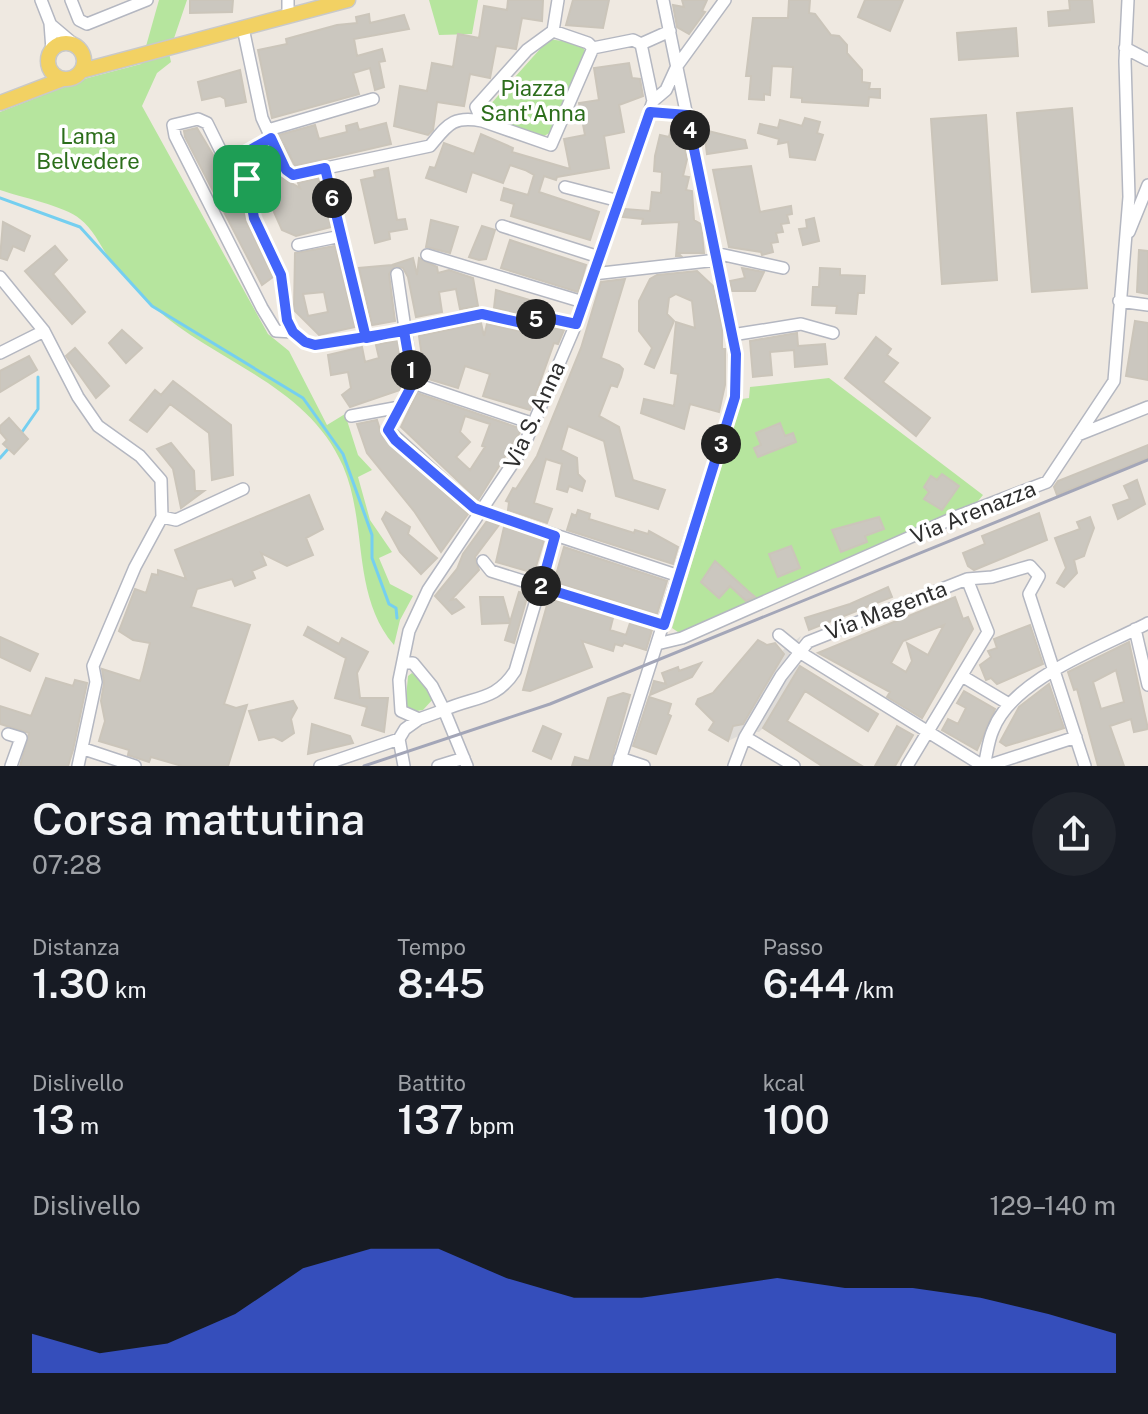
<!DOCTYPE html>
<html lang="it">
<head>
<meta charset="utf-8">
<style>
  body { margin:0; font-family:"Public Sans",sans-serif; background:#20242c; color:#f1f3f6; height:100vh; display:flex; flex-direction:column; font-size:30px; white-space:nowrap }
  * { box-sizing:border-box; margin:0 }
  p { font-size:26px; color:#9ea1a6 }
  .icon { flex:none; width:44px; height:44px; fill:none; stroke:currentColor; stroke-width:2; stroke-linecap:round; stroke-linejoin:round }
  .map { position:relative; height:766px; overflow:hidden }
  .details { display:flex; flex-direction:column; background:#171b24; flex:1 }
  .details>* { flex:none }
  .pin { position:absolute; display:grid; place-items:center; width:68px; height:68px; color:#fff; margin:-34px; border-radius:16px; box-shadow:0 4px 12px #0006 }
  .km { position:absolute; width:40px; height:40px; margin:-20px; border-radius:50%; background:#222; color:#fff; font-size:22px; line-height:40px; text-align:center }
  .round { display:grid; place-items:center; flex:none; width:84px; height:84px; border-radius:42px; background:#20242c }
  .summary { display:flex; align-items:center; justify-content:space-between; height:136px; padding:0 32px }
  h1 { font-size:44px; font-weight:600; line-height:60px }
  .metrics { display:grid; grid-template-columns:repeat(3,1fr); gap:12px; height:136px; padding:8px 32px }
  .metrics div { display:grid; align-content:center }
  .metrics b { font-size:40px; font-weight:600 }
  .metrics small { font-size:22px; font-weight:400 }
  .metrics p { font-size:22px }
  .chart { height:224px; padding:16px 32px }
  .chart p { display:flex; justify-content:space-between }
  .chart svg { width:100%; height:144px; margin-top:8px; fill:#4264fb; opacity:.7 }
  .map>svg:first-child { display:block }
</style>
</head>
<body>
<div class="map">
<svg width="1148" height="766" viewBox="0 0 1148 766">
  <rect width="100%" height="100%" fill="#efe9e1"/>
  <!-- green -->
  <path fill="#b6e59e" d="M159,0H187L169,53L171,62L157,73L142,106L268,334L289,351L327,425L345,414L358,455L372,470L358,477L370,520L392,552L379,558L390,584L413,596L400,620L394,645C351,595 368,524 343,466C307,384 216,363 154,307C138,292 123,276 109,258C100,245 93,229 80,219C65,206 20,197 0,190V112L84,79L141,64Z
    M429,0H478L472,34L439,35Z
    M549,39L581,44L585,51L551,132L544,136L490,118L488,107Z
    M829,378L983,495L974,506L869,548L681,634L672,628L742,399L749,398L750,387Z
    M412,673L428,686L434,698L423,710L410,712L405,709L408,676Z"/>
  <!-- plaza -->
  <path fill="#dfdcd8" d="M801,636L795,649L799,666L763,728L759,732L749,731L728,741L735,720L783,650Z"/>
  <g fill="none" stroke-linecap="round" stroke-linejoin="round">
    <!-- stream -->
    <path stroke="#75cff0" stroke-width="3" d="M0,198L80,227L152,306L303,398L343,454L372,535V558L389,604L396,608L397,618
      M22,432L38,409V377
      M0,458L8,449"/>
  </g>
  <!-- building -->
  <path fill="#cbc7bf" stroke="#cbc5ba" stroke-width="2" fill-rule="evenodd" d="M190,0H233L232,12L190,13Z
    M508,0H543L542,21L522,18L516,49L496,46L490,78L470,74L464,106L437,102L433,130L428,135L394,126L400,86L427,91L432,63L453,67L458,34L479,38L484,6L507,10Z
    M573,0H609L603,28L566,25Z
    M682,0H707L702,11L705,12L689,34L677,27L673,5L684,7Z
    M789,0H810L809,13L815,14L831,35L839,36L847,45V53L862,70V82L870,83L869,89H880V98L869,97L868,106L802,102V98L791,97L793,67L772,66L770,95L764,94V100L749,99L751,76H746L753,18H788Z
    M865,0H903L890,31L858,17Z
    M1069,0H1092L1094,22L1049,26L1048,12L1070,10Z
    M369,14L370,23L404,15L409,29L354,39L357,56L382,49L385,61L379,62L384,87L375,90L370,68L353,73L359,94L272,118L258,50L287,44L286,39L337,25L357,23L356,17Z
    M1016,28L1018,56L959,60L957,33Z
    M629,63L632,78L640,79L643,96L619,105L624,132L604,136L609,168L557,177L556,180L544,176L539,192L599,212L590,240L511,216L514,204L501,200L504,188L528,195L534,175L525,170L510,165L503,183L472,172L466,192L426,178L430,167L435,168L444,143L474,154L481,134L513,148L512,152L570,169L564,139L585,135L579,103L599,100L594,68Z
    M240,70L246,102L226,106L225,99L220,96L202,100L198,82Z
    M1072,108L1087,288L1032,292L1017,113Z
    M986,115L997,280L942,284L931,119Z
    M805,118L820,122L817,133L823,135L815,160L790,157L788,142L778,144L779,139L758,133L760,124L778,128L780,120L802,126Z
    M357,123L359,130L386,123L391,144L295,166L279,135L315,125L319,139L347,132L346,126Z
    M672,124L681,130L687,159L683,176L689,177L686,190L692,191L694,220L701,224L704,253H678L681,256H676L679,222L642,224L643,219L622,217L625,209L650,211L652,192L661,193L662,172L654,171L655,156L660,135L669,137Z
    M197,128L243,205L246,221L273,277L262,285L185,137L184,131Z
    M704,130L745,140L747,148L707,154Z
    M267,150L279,174L289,182L300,188L298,183L319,178L331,227L296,236L282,230L253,165L252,158Z
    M751,166L760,212L791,206L792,214L787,215L789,223L781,224L783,232L776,233L778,242L771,243L773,252L762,255L761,252L729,247L713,170Z
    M388,168L397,220L405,219L407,229L389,232L390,239L375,243L361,180L375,177L374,171Z
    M814,218L819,241L803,245L799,229L807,228L806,220Z
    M431,220L458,227L450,253L426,247Z
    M3,222L30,236L24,251L13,246L7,260L0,258Z
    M482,226L495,230L486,259L479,260L469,257Z
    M510,240L586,265L578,292L501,268Z
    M55,246L67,260L53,274L85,312L72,324L25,271Z
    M335,246L355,327L319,335L294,310L295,253ZM324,292L328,312L308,316L303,294Z
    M1139,250L1148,251V294L1137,292Z
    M413,258L417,275L419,258L437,267L438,273L449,270L473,278L478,306L460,309L456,289L439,292L442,312L416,317L408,277L403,268L395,266L389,274L395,321L372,325L359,268L392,265Z
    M742,268L764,272L755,291H732L730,281L745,278Z
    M820,268L840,269V275L865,276L864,293H858L856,314L836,313L837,306L812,305L813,287H819Z
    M697,271L713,286L722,327V349H725V385L719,412L690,404L684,429L641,413L644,399L674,406L678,374L671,373L676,322L695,328L692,301L676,294L669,298L667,314L674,321L654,368L645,364L652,348L639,331V301L650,279L657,275Z
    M625,279L601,358L619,365L623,369L621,377L617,387L611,385L599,416L619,427L633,480L665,490L658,509L616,496L604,441L568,426L561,450L577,458L578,474L585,481L582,491L569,486L567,492L557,489L562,464L546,459L534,503L552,509L547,523L508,510L509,502L506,501L513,488L516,489L537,456L581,348L601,282Z
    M496,290L536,302L534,309L528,316L494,308Z
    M1135,321L1148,323V380L1126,376Z
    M481,323L484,336L487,324L529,333L542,325L564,330L558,344L554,343L530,410L483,396L490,374L465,366L458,388L425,378L419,336Z
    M122,330L142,348L126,363L109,343Z
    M797,333L798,346L825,344L827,364L795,367L794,350L770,352L772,375L753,377L750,341Z
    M876,337L891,349L887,355L898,363L883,382L930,418L916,436L845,378Z
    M398,340L404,381L400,390L350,407L342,395L351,388L348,372L331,375L328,355L362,347L365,362L379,358L376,345Z
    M75,348L109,386L96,398L66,356Z
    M29,356L37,370L0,392V371Z
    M173,381L231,425L233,475L212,480L209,433L170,404L147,432L130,420L155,390L161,395Z
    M417,393L522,429L478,500L401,427ZM465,416L490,424L482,446L485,447L470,470L456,457L470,442L460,432Z
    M9,418L28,439L14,454L3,444L7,440L0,432V426Z
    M377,420L382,436L468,514L441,552L414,511L367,453L357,424Z
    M780,423L785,436L793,433L796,442L758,457L754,448L761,445L756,433Z
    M171,443L194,471L195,491H204L181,508L173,469L157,449Z
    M1148,445V458L1057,495L1054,487L1058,481Z
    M942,474L959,486L942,510L924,499L929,492L924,487L931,476L937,480Z
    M1137,480L1145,504L1118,519L1113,505L1130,499L1124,486Z
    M309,495L323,529L306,538L313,555L287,566L261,553L266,565L252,571L255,578L235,586L232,579L197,589L191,607L250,625L224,704L236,708L247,705L228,766H182L151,757L149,762L128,755L129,750L99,741L105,721L101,701L104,683L102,669L140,681L143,671L150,643L133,640L119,631L135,589L146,593L152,574L158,575V570L186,579L175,550Z
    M578,510L590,514L589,519L634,533L635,530L648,534L649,531L678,547L673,564L567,530L572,514L576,516Z
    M386,512L410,527L408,534L437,558L421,574L400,552L382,519Z
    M1039,513L1047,540L974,570L968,566L963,553L985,544L982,536Z
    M879,517L884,529L865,536L867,542L841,552L832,530Z
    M1090,517L1094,528L1087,547L1084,556L1074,560L1077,573L1064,587L1057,583L1066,568L1055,538L1080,529L1077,522Z
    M487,521L499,525L475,557L479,570L451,600L456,599L464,607L452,614L435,596L457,569L463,554Z
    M504,527L544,540L534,573L496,562Z
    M791,546L800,568L778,577L769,554Z
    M564,547L667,581L657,614L554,582Z
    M715,561L748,591L755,597L746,601L730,586L719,598L701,582Z
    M888,587L892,597L809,630L805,618L850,604Z
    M519,592L528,594L514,643L505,640L510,623L482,624L480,597H503L510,622Z
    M955,597L963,619L968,617L973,629L922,718L887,697L890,692L818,653ZM944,625L928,655L907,643L912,661L906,672L891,663L903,641Z
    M549,598L613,618L610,630L626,635L630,623L652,630L646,650L624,643L622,646L615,644L613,651L582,641L592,667L530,691L523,690Z
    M1030,625L1043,664L997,684L991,678L986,680L980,665L991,657L988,651L997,648L994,639Z
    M308,627L339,644L342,638L368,652L357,673L360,698H388L384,732L362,725L367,707L335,698L346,658L304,635Z
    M0,637L38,654L30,671L0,657Z
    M758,640L767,645L775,643L784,654L743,724L733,726L728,741L709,730L714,722L696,704L698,699L713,693Z
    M1129,642L1148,729L1134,732L1131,719L1110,726L1124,766H1098L1077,689L1074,690L1068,672ZM1116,670L1124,702L1101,709L1093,682Z
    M701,663L692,677L650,695L654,681L666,684L662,673L678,667L679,671Z
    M800,666L878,714L868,731L805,691L787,721L862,766H822L763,728Z
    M46,678L73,686L75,680L87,683L73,750L68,766H20L29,733L0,724V706L31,716Z
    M1049,684L1064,728L1006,746L1000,742L1019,707Z
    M964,691L995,709L977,750L942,730L948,719L958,724L966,708L957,703Z
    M623,693L630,695L610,766H572L575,757L589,761L608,698Z
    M649,697L671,704L668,714L671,716L656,754L633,746Z
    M293,701L297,708L291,719L294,733L282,741L274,737L259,740L249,711Z
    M312,724L350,736L353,743L308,754Z
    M543,726L561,734L551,759L533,751Z
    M897,726L913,735L895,766H875Z"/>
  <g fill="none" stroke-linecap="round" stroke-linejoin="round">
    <!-- minor casing -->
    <g stroke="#b4b7c1" stroke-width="14">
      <path id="minor" d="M41,0L50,23L52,50
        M71,0L79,20L87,24L147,0
        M288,16V0
        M50,24L76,46
        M243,28L262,118L286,170L293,175L430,146C447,126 452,115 482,121
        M553,31L558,0
        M641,44L653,101
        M593,48L551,145L482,121L476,107L527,50L553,31L588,43L593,48L633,40L641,44L670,31
        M1125,48L1148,60
        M650,112L687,115
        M268,130L373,99
        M271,138L243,154L254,218L281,275L287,320L293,332L305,342L315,345L366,338L482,314L531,325L539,316L576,324
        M325,168L366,338
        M245,184L235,180L207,123L198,119L173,125L175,136L262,308L276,331L293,332
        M565,187L619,201
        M502,226L599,257
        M1129,232L1148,185
        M298,245L341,236
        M715,253L783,268
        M427,255L583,302
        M397,274L413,383
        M593,274L717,260
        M0,277L44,331L78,397L98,426L140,456L161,480L162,517L135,567L93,666L96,682L78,766
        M1119,301L1148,305
        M732,335L801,324L833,333
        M0,353L44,331
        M351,416L400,407
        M534,424L413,383L388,430L474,508L679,576
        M1078,435L1148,407
        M162,517L176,520L243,489
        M483,561L491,571L664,625
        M1135,629L1148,685
        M779,635L801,653L983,766
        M657,644L682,638L958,516L1047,482L1114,381L1129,197L1125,61L1128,0
        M403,663H413L432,686L444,710L419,719L401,711L399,680L409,631L428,590L523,448L576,324L653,101L666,90L677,66L725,0
        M962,676L1009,704
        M8,734L21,738L11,766
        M745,737L794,766
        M84,749L135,766
        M620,758L644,766
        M320,766L399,739
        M404,766L399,739L405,729L419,719
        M438,766L464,758
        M467,766L444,710C475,696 496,701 515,671L555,536
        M618,766L735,397L736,354L663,0
        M734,766L745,737L781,676L808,642L967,579L992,577L1030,566L1039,576L1029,594L1085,766
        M907,766L988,632L967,579
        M984,766C987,754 988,741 993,730C1013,678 1101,648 1148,623
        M987,766L1076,737"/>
    </g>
    <!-- major casing -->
    <g stroke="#c9c9c9" stroke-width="17">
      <path id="major" d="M48 61a18 18 0 1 1 36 0a18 18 0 1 1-36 0Z
        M81,71L348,0
        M0,103L63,79"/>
    </g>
    <!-- minor -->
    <use href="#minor" stroke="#fff" stroke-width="11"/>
    <!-- major -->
    <use href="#major" stroke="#f2d163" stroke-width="14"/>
    <!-- rail -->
    <path stroke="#a3a6b8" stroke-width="3" d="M364,766L550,704L1148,460"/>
  </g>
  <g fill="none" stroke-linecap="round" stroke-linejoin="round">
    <!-- route casing -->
    <g stroke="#fff" stroke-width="16">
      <path id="route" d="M247,179L254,218L281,275L287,320L293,332L305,342L315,345L404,331L413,383L388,430L395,440L474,508L555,536L541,587L664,625L735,397L736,354L687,115L650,112L576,324L539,316L531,325L482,314L366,338L325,168L293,175L286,170L271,138L243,154L247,179"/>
    </g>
    <!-- route -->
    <use href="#route" stroke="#4264fb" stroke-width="10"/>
  </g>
  <g text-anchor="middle" stroke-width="7" stroke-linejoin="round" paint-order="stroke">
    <!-- park labels -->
    <g font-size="22" fill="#2c6e1b" stroke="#fff">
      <text x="533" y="96">Piazza<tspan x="533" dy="25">Sant'Anna</tspan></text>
      <text x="88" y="144">Lama<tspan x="88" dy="25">Belvedere</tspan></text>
    </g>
    <!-- street labels -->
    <g font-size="22" fill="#2e2e2e" stroke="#fff">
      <text transform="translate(534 415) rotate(-65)" y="8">Via S. Anna</text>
      <text transform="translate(973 512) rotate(-22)" y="8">Via Arenazza</text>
      <text transform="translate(886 610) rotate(-21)" y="8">Via Magenta</text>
    </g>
  </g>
</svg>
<div class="pin" style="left:247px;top:179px;background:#1e9e55"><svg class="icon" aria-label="arrive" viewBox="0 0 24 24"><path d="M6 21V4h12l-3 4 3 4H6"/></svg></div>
<b class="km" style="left:411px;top:370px">1</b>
<b class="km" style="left:541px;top:586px">2</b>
<b class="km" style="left:721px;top:444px">3</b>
<b class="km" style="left:690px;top:130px">4</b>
<b class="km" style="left:536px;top:319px">5</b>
<b class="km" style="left:332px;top:198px">6</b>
</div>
<section class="details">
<div class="summary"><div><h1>Corsa mattutina</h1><p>07:28</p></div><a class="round"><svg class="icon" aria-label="share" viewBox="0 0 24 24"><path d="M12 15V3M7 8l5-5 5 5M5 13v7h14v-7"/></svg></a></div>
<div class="metrics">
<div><p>Distanza</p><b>1.30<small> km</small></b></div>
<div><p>Tempo</p><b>8:45</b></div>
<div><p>Passo</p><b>6:44<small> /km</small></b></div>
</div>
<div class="metrics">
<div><p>Dislivello</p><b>13<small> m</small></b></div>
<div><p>Battito</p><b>137<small> bpm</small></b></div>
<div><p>kcal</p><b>100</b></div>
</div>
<div class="chart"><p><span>Dislivello</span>129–140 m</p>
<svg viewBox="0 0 160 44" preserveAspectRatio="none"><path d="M0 44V32L10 38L20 35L30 26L40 12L50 6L60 6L70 15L80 21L90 21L100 18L110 15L120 18L130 18L140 21L150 26L160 32V44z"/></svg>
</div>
</section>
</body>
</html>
